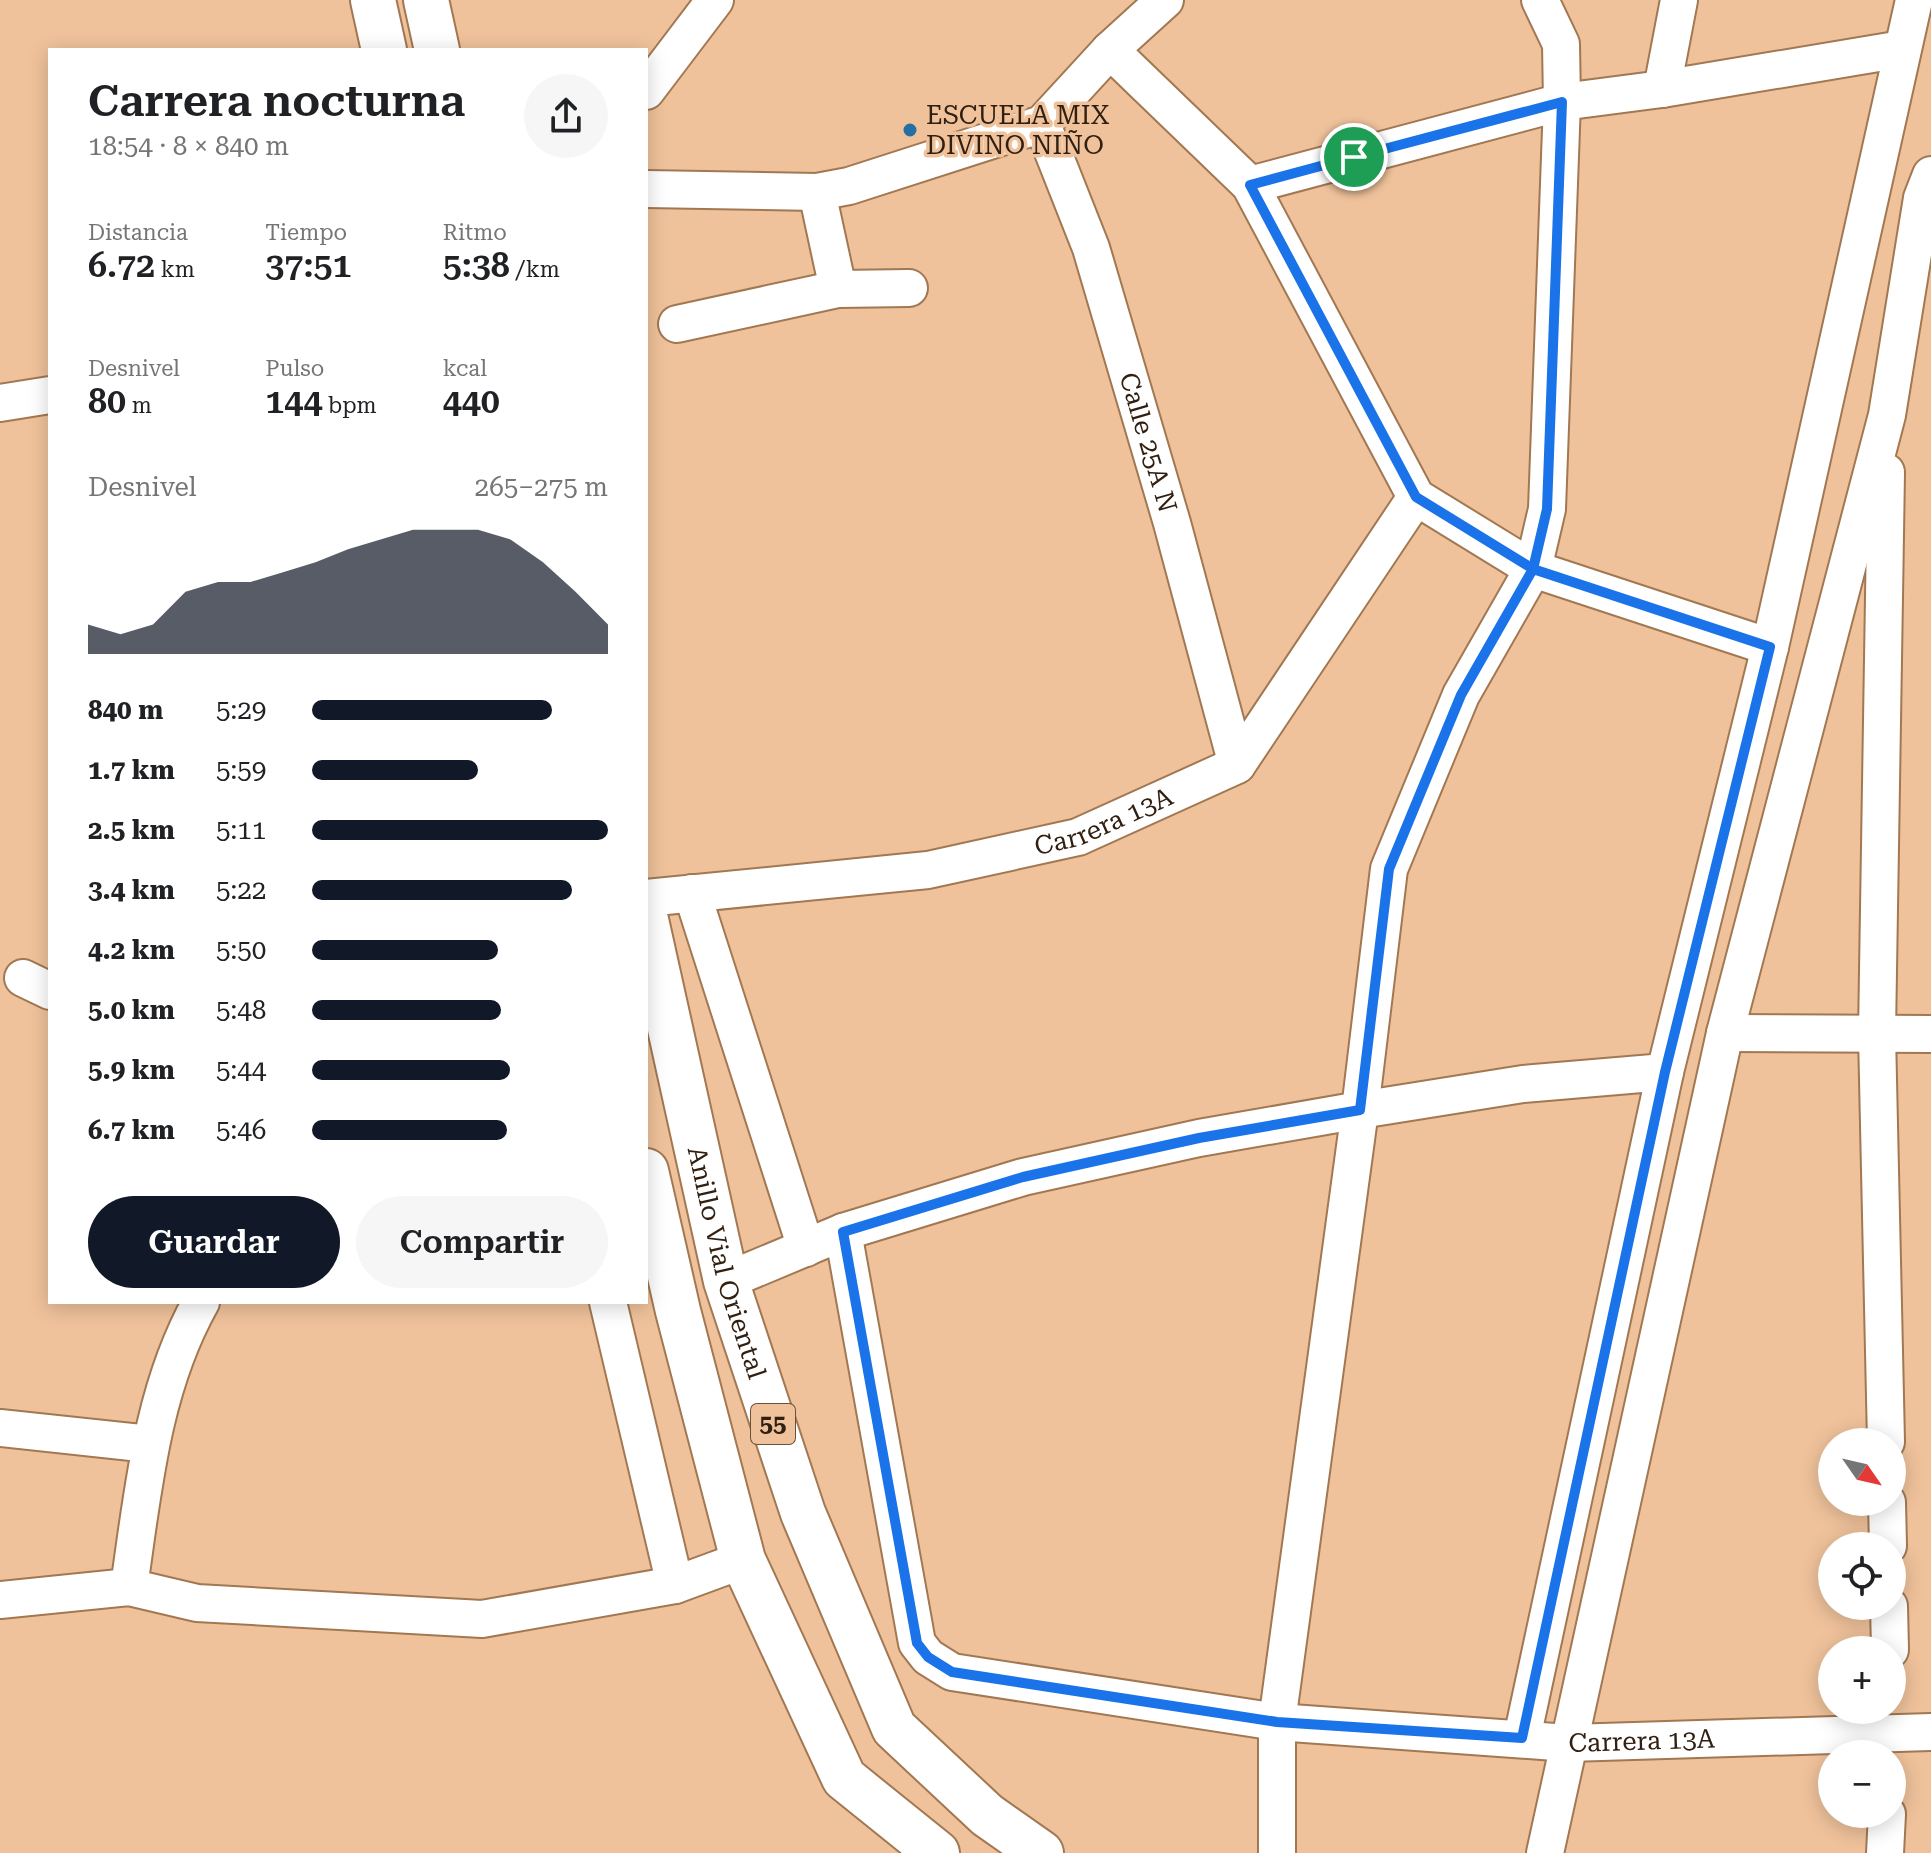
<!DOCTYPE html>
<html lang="es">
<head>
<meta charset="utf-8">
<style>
  body { margin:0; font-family:"Roboto Serif",serif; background:#f6f6f6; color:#202124; height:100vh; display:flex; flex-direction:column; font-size:30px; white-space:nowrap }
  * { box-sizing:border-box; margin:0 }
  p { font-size:26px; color:#757577 }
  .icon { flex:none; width:44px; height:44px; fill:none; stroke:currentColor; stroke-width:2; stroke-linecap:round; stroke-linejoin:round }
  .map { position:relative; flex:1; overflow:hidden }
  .panel { position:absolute; left:48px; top:48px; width:600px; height:1256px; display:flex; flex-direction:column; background:#fff; border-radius:0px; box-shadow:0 4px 20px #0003 }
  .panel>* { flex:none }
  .needle { width:52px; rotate:124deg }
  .buttons { position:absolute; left:1818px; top:1428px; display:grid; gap:16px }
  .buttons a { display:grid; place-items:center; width:88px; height:88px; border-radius:50%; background:#fff; box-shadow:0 4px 20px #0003; font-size:40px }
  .pin { position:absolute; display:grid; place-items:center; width:68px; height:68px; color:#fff; margin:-34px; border:4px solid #fff; border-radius:50%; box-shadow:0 2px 8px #0007 }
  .round { display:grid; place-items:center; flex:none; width:84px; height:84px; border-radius:42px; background:#f6f6f6 }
  .headline { display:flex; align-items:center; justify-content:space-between; height:136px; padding:0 40px }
  h1 { font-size:44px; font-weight:600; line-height:60px }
  .stats { display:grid; grid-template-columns:repeat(3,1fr); gap:12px; height:136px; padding:8px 40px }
  .stats div { display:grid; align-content:center }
  .stats b { font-size:34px; font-weight:600 }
  .stats small { font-size:22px; font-weight:400 }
  .stats p { font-size:22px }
  .chart { height:224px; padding:16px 40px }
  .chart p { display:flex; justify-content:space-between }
  .chart svg { width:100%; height:144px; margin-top:8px; fill:#111827; opacity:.7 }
  .button { display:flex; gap:16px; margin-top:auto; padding:16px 40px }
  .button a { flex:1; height:92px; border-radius:48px; background:#111827; color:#fff; font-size:32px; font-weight:600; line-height:92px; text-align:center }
  .button a+a { background:#f6f6f6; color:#202124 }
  ul { padding:0 40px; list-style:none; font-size:26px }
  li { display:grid; grid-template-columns:128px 96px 1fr; align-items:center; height:60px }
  li i { height:20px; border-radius:10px; background:#111827 }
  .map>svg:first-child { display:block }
</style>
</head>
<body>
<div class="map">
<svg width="1931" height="1853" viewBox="0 0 1931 1853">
  <rect width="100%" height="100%" fill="#efc29b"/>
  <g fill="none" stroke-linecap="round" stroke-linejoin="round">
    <!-- minor casing -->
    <g stroke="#a17852" stroke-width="40">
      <g id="minor">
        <path d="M1110,50L1250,185L1416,497L1533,569L1770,647"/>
        <path d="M1662,89L1679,0"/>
        <path d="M646,91L715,0"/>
        <path id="s1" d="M1042,124L1091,248L1172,523L1237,765"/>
        <path d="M1250,185L1562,102L1662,89L1902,49"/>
        <path d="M646,189L817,192L849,186L1042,124L1110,50L1165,0"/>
        <path d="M817,192L838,289"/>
        <path d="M677,324L838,289L909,288"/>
        <path d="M0,403L50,395"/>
        <path d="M692,893L806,1248"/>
        <path id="s2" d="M646,898L928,870L1078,837L1237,765L1416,497"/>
        <path d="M23,978L50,991"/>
        <path d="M1725,1033L1931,1034"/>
        <path id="s3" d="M843,1232L917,1643L928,1657L952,1672L1277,1722L1569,1743L1931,1732"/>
        <path d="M726,1281L843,1232L1023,1177L1199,1138L1360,1110L1523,1084L1665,1072"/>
        <path d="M608,1302L675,1585"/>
        <path d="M0,1428L150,1444"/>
        <path d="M1886,1442L1877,1034L1886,472"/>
        <path d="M1887,1502L1888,1546"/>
        <path d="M129,1587C143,1491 152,1389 201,1302"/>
        <path d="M0,1600L129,1587L197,1603L482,1619L675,1585L743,1560"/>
        <path d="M1889,1606L1890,1650"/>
        <path d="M1522,1738L1665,1072L1770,647L1914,0"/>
        <path d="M1277,1853V1722L1360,1110L1389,869L1461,695L1533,569L1547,509L1562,102L1561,44L1540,0"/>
        <path d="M1545,1853L1725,1033L1887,415L1922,198L1931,175"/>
        <path d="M1885,1853L1887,1814"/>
      </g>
    </g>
    <!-- trunk casing -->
    <g stroke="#a17852" stroke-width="48">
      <g id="trunk">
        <path d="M373,0L384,50"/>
        <path d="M426,0L437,50"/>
        <path id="s4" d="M646,920L726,1281L803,1513L894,1728L987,1815L1041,1853"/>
        <path d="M646,1171L678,1311L743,1560L844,1778L937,1853"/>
      </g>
    </g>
    <!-- minor -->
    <use href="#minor" stroke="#fff" stroke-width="36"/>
    <!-- trunk -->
    <use href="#trunk" stroke="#fff" stroke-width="44"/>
  </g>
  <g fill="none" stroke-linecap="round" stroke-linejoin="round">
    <!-- route casing -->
    <g stroke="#fff" stroke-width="16">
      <path id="route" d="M1354,157L1250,185L1416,497L1533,569L1461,695L1389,869L1360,1110L1199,1138L1023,1177L843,1232L917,1643L928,1657L952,1672L1277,1722L1522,1738L1665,1072L1770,647L1533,569L1547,509L1562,102L1354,157"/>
    </g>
    <!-- route -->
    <use href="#route" stroke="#1a73e8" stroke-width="10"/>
  </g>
  <!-- markers -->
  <circle fill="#256fa2" stroke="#efc29b" stroke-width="3" cx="910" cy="130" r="8"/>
  <g text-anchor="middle" stroke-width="7" stroke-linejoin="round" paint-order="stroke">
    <!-- shield labels -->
    <rect fill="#efc29b" stroke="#6a513a" stroke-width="2" x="751" y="1404" width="44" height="40" rx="6"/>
    <g font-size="24" font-weight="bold" fill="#312011">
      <text x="773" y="1432">55</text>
    </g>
    <!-- poi labels -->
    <g font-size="26" fill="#312011" stroke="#efc29b" text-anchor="start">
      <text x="926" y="124">ESCUELA MIX<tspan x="926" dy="30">DIVINO NIÑO</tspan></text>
    </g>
    <!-- street labels -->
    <g font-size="26" fill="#312011" stroke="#efc29b">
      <text dy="9" stroke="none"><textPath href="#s1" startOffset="336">Calle 25A N</textPath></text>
      <text dy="9" stroke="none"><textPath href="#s2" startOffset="466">Carrera 13A</textPath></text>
      <text dy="9" stroke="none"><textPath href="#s4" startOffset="352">Anillo Vial Oriental</textPath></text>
      <text dy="9" stroke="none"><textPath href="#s3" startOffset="1158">Carrera 13A</textPath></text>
    </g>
  </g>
</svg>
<div class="buttons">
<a><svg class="needle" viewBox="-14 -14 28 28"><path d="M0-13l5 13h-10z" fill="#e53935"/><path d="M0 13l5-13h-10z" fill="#757577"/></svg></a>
<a><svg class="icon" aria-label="locate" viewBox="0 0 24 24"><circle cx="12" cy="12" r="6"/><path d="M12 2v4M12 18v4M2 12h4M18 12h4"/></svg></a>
<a>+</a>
<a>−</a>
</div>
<div class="pin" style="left:1354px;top:157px;background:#1e9e55"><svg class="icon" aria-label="arrive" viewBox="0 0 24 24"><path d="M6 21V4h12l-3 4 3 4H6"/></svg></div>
<section class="panel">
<div class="headline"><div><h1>Carrera nocturna</h1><p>18:54 · 8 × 840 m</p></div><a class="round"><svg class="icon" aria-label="share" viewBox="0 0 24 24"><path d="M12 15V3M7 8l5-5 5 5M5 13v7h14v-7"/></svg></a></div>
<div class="stats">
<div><p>Distancia</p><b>6.72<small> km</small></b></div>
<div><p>Tiempo</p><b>37:51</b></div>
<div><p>Ritmo</p><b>5:38<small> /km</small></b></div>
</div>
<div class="stats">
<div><p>Desnivel</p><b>80<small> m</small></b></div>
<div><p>Pulso</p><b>144<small> bpm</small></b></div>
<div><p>kcal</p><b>440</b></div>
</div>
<div class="chart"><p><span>Desnivel</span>265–275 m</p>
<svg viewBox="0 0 160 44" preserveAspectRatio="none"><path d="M0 44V35L10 38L20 35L30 25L40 22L50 22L60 19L70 16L80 12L90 9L100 6L110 6L120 6L130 9L140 16L150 25L160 35V44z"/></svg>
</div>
<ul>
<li><b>840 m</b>5:29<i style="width:81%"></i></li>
<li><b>1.7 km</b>5:59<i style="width:56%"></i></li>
<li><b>2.5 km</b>5:11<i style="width:100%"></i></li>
<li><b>3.4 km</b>5:22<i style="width:88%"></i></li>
<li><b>4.2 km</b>5:50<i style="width:63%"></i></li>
<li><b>5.0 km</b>5:48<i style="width:64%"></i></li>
<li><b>5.9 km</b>5:44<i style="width:67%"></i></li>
<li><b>6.7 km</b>5:46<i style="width:66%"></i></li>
</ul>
<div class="button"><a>Guardar</a><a>Compartir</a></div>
</section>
</div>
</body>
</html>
